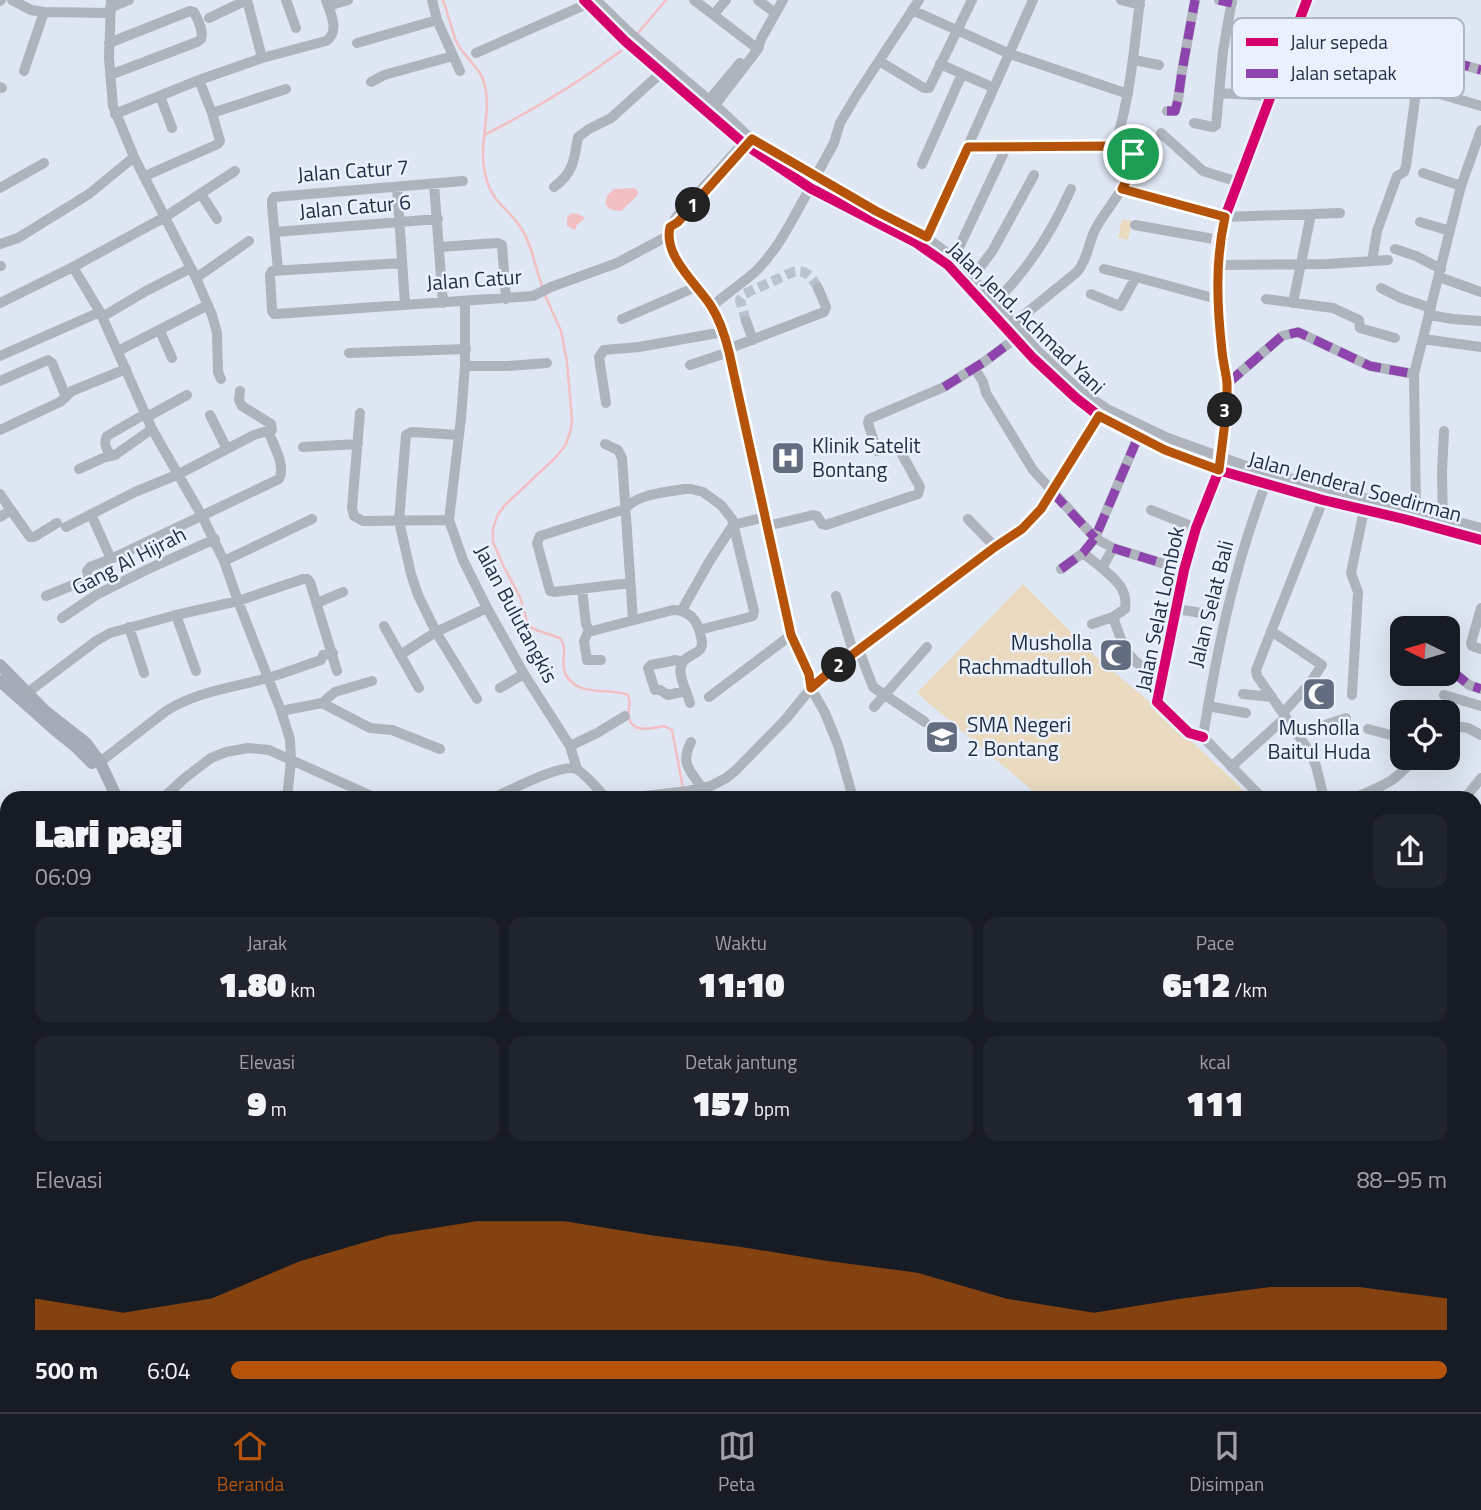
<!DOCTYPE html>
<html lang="id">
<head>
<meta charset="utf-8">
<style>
  body { margin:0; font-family:"Titillium Web",sans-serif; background:#20242c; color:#f1f3f6; height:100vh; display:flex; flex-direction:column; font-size:26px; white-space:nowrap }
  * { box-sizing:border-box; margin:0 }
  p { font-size:23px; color:#9ea1a6 }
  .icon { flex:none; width:38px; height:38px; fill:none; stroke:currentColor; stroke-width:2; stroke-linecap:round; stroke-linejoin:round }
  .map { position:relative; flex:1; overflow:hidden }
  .sheet { position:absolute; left:0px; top:791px; width:1482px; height:621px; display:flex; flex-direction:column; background:#171b24; border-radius:21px 21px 0 0; box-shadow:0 7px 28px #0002 }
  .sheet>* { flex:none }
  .needle { width:46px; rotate:275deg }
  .controls { position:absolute; left:1390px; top:616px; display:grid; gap:14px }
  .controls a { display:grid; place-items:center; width:70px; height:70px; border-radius:14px; background:#171b24; box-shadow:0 7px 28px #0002; font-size:35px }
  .pin { position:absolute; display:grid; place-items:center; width:60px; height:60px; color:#fff; margin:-30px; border:4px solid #fff; border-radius:50%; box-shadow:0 2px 7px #0007 }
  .km { position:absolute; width:35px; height:35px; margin:-18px; border-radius:50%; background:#222; color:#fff; font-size:19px; line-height:35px; text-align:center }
  .round { display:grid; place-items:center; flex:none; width:74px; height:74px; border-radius:14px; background:#20242c }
  .overview { display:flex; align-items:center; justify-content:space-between; height:119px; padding:0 35px }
  h1 { font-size:38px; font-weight:800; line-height:52px }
  .stats { display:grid; grid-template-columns:repeat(3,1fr); gap:10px; height:119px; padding:7px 35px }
  .stats div { display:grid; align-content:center; border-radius:14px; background:#20242c; text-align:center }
  .stats b { font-size:35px; font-weight:800 }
  .stats small { font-size:19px; font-weight:400 }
  .stats p { font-size:19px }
  .chart { height:196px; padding:14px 35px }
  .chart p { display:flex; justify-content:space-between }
  .chart svg { width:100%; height:126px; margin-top:7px; fill:#b45309; opacity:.7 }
  ul { padding:0 35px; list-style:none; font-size:23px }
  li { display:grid; grid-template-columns:112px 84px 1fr; align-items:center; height:52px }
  li i { height:18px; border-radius:9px; background:#b45309 }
  .dock { display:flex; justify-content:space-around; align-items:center; height:98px; border-top:2px solid #363941; background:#171b24; font-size:19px; color:#9ea1a6 }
  .dock a { display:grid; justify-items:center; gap:4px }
  .dock .current { color:#b45309 }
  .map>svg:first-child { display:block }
</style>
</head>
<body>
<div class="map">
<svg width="1481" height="1412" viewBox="0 0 1481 1412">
  <rect width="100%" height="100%" fill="#dfe7f4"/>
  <!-- green -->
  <path fill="#e9dac0" d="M1122,219L1132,221L1128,240L1118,238Z
    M1023,584L1093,654L1152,704L1252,798H1041L917,693Z
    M1475,1010L1481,1016V1105L1475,1100Z
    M7,1124V1248L0,1253V1125Z
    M1475,1137L1481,1142V1227L1475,1219Z
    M1481,1250V1311L1480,1309L1475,1312V1252Z
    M1481,1387V1412H1410L1438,1405H1475V1390Z"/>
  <!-- water -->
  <path fill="#f2c0c2" d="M634,188L638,191L637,196L621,211C603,211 601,199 614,189Z
    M571,213L578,214L585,218L577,225L575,230L567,226V218Z"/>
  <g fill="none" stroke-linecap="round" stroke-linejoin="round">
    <!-- stream -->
    <path stroke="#f2c0c2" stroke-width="2.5" d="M443,0C448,13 451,28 456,41C463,57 482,68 485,86C492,118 476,147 487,181C493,203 510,210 521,228C533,246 535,269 543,288
      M638,33L666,0
      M484,135C532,111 578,83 621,51
      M545,295L561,331L567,362L572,420L570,433L565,446L555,458L505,505L497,516L493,529V542L504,567L520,597L527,621L532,628L539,631L560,638C569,649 559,663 566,675C579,698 609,687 628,695C632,703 627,709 629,718C632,734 653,728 664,726L672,730L683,788
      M739,1412L741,1405"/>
    <!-- runway -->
    <path stroke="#c4cad6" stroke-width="51" d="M1475,1118L1481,1124"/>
    <!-- minor-tunnel -->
    <path stroke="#b9c2d0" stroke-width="10" stroke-dasharray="10 5" stroke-linecap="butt" d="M746,321L740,300L744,294L793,272C806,269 812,277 818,288"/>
    <!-- minor -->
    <path stroke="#aeb3bc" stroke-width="10" d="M12,0L31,10L44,12L110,13
      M111,0L109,58L113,106L134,157L196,278L212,315L217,333L218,372L221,379
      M247,0L262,58
      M286,0L296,28
      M432,0L437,20L460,71
      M584,0L625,41L743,143L810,188L915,242L948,265L1033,358L1076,398L1099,416L1165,450L1225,472L1323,500L1404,519L1481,540
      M596,0L630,33L715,105L749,137L876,211L927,238L954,258L1036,349L1079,390L1107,409L1168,438L1257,470L1481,528
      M694,0L758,49
      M758,0L775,13
      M1121,0L1140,5
      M1219,0L1232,3
      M0,1L1,0
      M328,6L348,0
      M110,8L129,0
      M912,10L1010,54L1128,94
      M714,14L726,0
      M209,18L247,0
      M1293,39L1430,63L1442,59L1481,70
      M109,43L190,11L194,12C198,20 204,31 201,39L197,42L110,75
      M357,43L437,20
      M476,53L587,4
      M1377,54L1384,29
      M1134,60L1159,65
      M879,61L924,88H929L972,0
      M940,64L994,88
      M24,71L44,12
      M1385,78L1481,106
      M371,82L384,75L453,56
      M0,87L2,88
      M1219,93L1272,96
      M160,96L172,128
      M709,100L740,63
      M715,105L758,49L761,39L783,0
      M1167,111H1175L1178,100L1182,71L1195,0
      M212,113L286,89
      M115,114L199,80L262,58L326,41C340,32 331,14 326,0
      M1194,123L1213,127L1216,125L1223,51L1232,0
      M1161,133L1203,171L1238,182
      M746,140L677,216C673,222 668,229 668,236C667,258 699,289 711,307C716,315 720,323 723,332L791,635L809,674L811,688L825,713L838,745L853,798
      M1115,146C1130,98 1134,50 1140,0
      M968,147L1115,146C1121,147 1131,148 1133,156C1139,175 1101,214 1094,232C1088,246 1087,260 1077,272L1013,324
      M922,164L962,74
      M1423,173L1461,186
      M145,176L218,144L220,141L212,113L199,80
      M816,176L834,143L840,123L856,96L919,0
      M434,184L443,303
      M397,187L405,304
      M554,187C574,172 574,160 578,137L589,129L611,118L661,73
      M0,188L44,163
      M1122,189L1225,217L1340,213
      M201,194L217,219
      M1420,222L1450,231
      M1135,225L1219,240
      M275,232L438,219
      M927,238L1033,0
      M0,244L18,238L89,194L134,157
      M439,247L497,243L502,245L506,299
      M1395,249L1416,256L1441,269
      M954,258L1006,148
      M1372,261L1377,231L1397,176L1404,172L1406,166L1420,62
      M402,263L272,271L270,275L272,311L274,314H276L533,296L551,287L617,263L668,236
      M1217,265L1327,264L1388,260
      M0,266H1
      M73,267L100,312L152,429L202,516L224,561L238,601L281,711L290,739L291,761L287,798
      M1104,269L1136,277
      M278,270L272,206V200L274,197L463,181
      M1439,277L1481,292
      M196,278L249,241
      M969,282L993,250L1034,175
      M1381,288L1401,298L1431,308
      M1091,294L1120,306L1136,277L1217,299
      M1266,299L1333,308L1359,320L1360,328L1395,338
      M465,302V366L461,418L449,520L463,560L487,608L524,674L570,746L577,769
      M0,303L73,267L165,217L235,171
      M994,303C1027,271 1052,232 1071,189
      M1293,303L1311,214
      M711,307C725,295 741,284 755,272C779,249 794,216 810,188
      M1429,315L1453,319L1481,321
      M102,317L146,291L191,268
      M622,319L696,287
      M746,321L753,340
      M160,331L172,358
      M1423,339L1481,347
      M728,349L824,312L826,307L818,288
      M118,351L208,305
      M349,353L466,349
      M0,356L100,312
      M690,365L729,352
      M465,366H507L547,363
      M975,369L983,382L986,393L1033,470L1095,538L1113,548L1184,570
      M0,381L48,360L52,363L66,397
      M1227,384L1282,336L1298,332L1370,366L1414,374
      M606,403L599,357L604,350L639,347L723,332
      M360,413L352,508L354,516L363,521L449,520
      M210,415L227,449
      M147,417L187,395
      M0,430L60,402L72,391L126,369
      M459,435L412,432L406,435L399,521L411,574L418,595L436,632L477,699
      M605,444L618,450L622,458L633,620
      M303,447L358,444
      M112,456C106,450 103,444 107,436L145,414
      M79,469L103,458L115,455L152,429
      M0,494L11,510L0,517
      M1323,500L1256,670L1257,676L1310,752L1316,766L1324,798
      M11,510L30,537H34L57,523
      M1151,510L1196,528
      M1416,512L1414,374L1461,186L1481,130
      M91,514L111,559
      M968,519L995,547
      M1443,519L1442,472L1444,431
      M767,526L813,515L817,516L822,524L826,525L918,494L920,487L898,447L895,446L877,451L868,423L869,419L944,387L984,362L1015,339
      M66,527L135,492L179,474L254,435L264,432L269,433
      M1083,553L1102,568
      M224,561L312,519
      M1061,569L1083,553L1095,538L1138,437
      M630,583L554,592L550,591L537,543L540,536L625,509C638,493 665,493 684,489H691L703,492L721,505L732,519L754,611L753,616L750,617L699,630
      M582,589L586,624L589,630L592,631L673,610C690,610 698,621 701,637C702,641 703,644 701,648C696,656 684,655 681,666C678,676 687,692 690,703
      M46,596L88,579L90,577L87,571L90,567L111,559L279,479C286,466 274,446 269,433L272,430L271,424L242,406L239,400L240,391
      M836,596L854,654
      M317,603L343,592
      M1481,608L1471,643L1472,646L1481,649
      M1177,609L1213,615
      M682,610L709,562L733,525L765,517
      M176,615L196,671
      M1113,617C1125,652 1128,661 1161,679
      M62,618L96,595L146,570L215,539
      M1092,624L1113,617L1125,609C1128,589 1116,580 1102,568L1113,548
      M384,626L419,688
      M129,627L144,673
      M589,630L584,641L587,660H601
      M1271,631L1322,665L1310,683L1283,713
      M859,650L873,687L925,722
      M400,655L436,632L487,608
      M682,663L676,660L651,665L648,668L655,690H660L668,695L686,691
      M1452,671L1469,685L1481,689
      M500,688L524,674
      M27,693L96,641L110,633L176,615L238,601L303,579H307L310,582L337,671
      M1243,694L1272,697
      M1352,695L1358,592L1351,573L1364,510
      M1444,695L1481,706
      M709,697L791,635
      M322,703L370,728L392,730L440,749
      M1208,706L1246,713
      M874,707L927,647
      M281,711L322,703L335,692L372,681
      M1447,725L1468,728L1481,735
      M1368,729L1402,738
      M1298,734L1346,718
      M1203,737L1189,733L1157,702L1184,570L1196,528L1219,470L1227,384L1222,353L1217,299V265L1219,240L1225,217L1307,0
      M1203,737C1217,649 1234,567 1266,483
      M1203,737L1262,798
      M691,742C680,764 690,770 702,788
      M570,746L597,733L625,716
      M100,762L166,711C196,692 230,688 264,679C283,674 302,666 321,660L323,655L333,653
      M1231,767L1286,717
      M163,798L186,777L211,758L226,752L248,748L269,750L376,798
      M493,798C509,791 561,763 576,769C582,771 599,790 604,796L609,798
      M627,798L688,791L711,786L726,778L736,770L786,719L811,688L833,669L995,547C1012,535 1027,524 1041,509L1099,416
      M1354,798C1382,786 1395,783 1414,758
      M1465,798L1481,778
      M1475,806L1481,813
      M0,910L7,908
      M1475,922L1481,932
      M0,953L7,951
      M1475,972L1481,968
      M0,984L7,1014
      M1475,1006L1481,1013
      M0,1048L7,1047
      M0,1120L7,1119
      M1475,1233L1478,1231
      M0,1404L7,1395
      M26,1405L35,1412
      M79,1405L88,1412
      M295,1405L297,1412
      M319,1405L404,1412
      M457,1405V1412
      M593,1405L594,1412
      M1157,1405L1182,1412
      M153,1412L154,1405
      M178,1412L180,1405
      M659,1412L707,1409L730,1412
      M755,1412L757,1405
      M932,1412L935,1405
      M1131,1412L1133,1405"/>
    <!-- major -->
    <path stroke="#a5acb8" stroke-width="12" d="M0,665L45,711L86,743L100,762L117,798
      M0,681L54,729L75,746L92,763
      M0,1260L7,1254
      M0,1275L7,1269"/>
    <!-- quiet -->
    <path stroke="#8e44ad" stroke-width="9" stroke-dasharray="18 9" stroke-linecap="butt" d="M1219,0L1232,3
      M1293,39L1430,63L1442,59L1481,70
      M1167,111H1175L1178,100L1182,71L1195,0
      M1122,189L1225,217
      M1227,384L1282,336L1298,332L1370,366L1414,374
      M944,387L984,362L1015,339
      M1052,492L1095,538
      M1113,548L1184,570
      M1061,569L1083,553L1095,538L1138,437
      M1452,671L1469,685L1481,689
      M319,1405L404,1412"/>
    <!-- cycleway casing -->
    <g stroke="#eaf1fd" stroke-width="15">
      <path id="cycleway" d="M584,0L625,41L743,143L810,188L915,242L948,265L1033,358L1076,398L1099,416L1165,450L1225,472L1323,500L1404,519L1481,540
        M1203,737L1189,733L1157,702L1184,570L1196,528L1219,470L1227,384L1222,353L1217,299V265L1219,240L1225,217L1307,0"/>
    </g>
    <!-- cycleway -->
    <use href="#cycleway" stroke="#d6006c" stroke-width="10"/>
  </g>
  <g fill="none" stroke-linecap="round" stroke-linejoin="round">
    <!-- route casing -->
    <g stroke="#fff" stroke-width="14">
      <path id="route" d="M752,139L876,211L927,237L968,147L1115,146L1124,148L1132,152C1136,165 1128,177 1122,189L1225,217C1215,261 1217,306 1222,351C1223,362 1226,373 1227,383C1228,409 1222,443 1219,470L1165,450L1099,416L1041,509L1022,529L995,547L833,669L811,688L809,674L791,635L729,352C725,336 720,320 711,306C696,283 663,256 670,227L678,222Z"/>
    </g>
    <!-- route -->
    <use href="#route" stroke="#b45309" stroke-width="9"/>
  </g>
  <!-- icons -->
  <defs>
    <g id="hospital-square" transform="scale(1.75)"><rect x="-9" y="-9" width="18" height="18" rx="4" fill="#626d80" stroke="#eaf1fd"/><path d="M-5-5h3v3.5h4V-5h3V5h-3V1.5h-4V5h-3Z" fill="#fff"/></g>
    <g id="mosque-square" transform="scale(1.75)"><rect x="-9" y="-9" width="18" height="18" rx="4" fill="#626d80" stroke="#eaf1fd"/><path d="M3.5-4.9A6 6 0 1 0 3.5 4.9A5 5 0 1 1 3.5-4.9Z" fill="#fff"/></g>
    <g id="school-square" transform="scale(1.75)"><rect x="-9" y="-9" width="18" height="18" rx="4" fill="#626d80" stroke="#eaf1fd"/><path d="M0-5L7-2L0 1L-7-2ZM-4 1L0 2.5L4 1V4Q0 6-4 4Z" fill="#fff"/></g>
  </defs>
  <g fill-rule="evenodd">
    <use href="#hospital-square" x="788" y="458"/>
    <use href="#mosque-square" x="1116" y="655"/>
    <use href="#mosque-square" x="1319" y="694"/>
    <use href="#school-square" x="942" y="737"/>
  </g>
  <g text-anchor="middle" stroke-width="5" stroke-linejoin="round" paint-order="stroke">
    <!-- street labels -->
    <g font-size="21" fill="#1f2c42" stroke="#eaf1fd">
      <text transform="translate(353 171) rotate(-4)" y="7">Jalan Catur 7</text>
      <text transform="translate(355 207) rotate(-5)" y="7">Jalan Catur 6</text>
      <text transform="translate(474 280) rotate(-4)" y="7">Jalan Catur</text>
      <text transform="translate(1026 318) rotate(44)" y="7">Jalan Jend. Achmad Yani</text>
      <text transform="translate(1355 487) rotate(15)" y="7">Jalan Jenderal Soedirman</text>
      <text transform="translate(129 561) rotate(-27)" y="7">Gang Al Hijrah</text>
      <text transform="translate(1211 604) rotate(-76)" y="7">Jalan Selat Bali</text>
      <text transform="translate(1160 609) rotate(-78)" y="7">Jalan Selat Lombok</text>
      <text transform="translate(516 614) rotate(62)" y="7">Jalan Bulutangkis</text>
    </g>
    <!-- poi labels -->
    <g font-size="21" fill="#1f2c42" stroke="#eaf1fd" text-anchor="start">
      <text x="812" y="453">Klinik Satelit<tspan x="812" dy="24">Bontang</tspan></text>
      <text x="1092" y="650" text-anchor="end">Musholla<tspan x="1092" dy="24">Rachmadtulloh</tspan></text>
      <text x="967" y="732">SMA Negeri<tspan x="967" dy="24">2 Bontang</tspan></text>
      <text x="1319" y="735" text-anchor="middle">Musholla<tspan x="1319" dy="24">Baitul Huda</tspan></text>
    </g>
  </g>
  <!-- legend -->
  <rect x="1232" y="18" width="232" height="80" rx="10" fill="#eaf1fd" stroke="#adb6c5" stroke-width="2"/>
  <rect x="1246" y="38" width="32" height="8" fill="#d6006c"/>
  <rect x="1246" y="69" width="32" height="9" fill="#8e44ad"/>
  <g font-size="19" fill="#1f2c42">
    <text x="1290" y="49">Jalur sepeda</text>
    <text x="1290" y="80">Jalan setapak</text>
  </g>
</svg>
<div class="controls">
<a><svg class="needle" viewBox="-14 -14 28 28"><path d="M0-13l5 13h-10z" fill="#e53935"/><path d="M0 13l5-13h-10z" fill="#9ea1a6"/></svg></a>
<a><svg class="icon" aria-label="locate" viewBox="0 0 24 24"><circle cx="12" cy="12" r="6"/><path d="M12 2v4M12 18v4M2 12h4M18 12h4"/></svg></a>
</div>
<div class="pin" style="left:1133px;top:154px;background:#1e9e55"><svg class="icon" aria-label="arrive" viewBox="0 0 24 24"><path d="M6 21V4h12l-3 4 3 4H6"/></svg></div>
<b class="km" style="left:693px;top:205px">1</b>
<b class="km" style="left:839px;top:665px">2</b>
<b class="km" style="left:1225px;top:410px">3</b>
<section class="sheet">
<div class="overview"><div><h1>Lari pagi</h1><p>06:09</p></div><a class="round"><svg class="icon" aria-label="share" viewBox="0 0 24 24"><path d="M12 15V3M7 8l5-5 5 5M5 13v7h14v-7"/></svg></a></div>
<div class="stats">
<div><p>Jarak</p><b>1.80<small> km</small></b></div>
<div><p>Waktu</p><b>11:10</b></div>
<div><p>Pace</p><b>6:12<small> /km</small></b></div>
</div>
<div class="stats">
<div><p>Elevasi</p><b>9<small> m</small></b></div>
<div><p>Detak jantung</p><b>157<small> bpm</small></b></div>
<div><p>kcal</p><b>111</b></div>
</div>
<div class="chart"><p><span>Elevasi</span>88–95 m</p>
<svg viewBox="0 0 160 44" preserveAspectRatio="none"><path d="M0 44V33L10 38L20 33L30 20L40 11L50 6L60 6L70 11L80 15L90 20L100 24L110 33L120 38L130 33L140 29L150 29L160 33V44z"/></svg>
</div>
<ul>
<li><b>500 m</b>6:04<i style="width:100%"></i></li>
</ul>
</section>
</div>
<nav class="dock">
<a class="current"><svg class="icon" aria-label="home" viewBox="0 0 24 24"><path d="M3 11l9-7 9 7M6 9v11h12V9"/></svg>Beranda</a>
<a><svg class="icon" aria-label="map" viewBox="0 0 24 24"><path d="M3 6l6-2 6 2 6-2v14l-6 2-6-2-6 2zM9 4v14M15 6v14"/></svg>Peta</a>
<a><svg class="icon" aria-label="saved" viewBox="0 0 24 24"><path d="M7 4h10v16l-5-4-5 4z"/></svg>Disimpan</a>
</nav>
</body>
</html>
